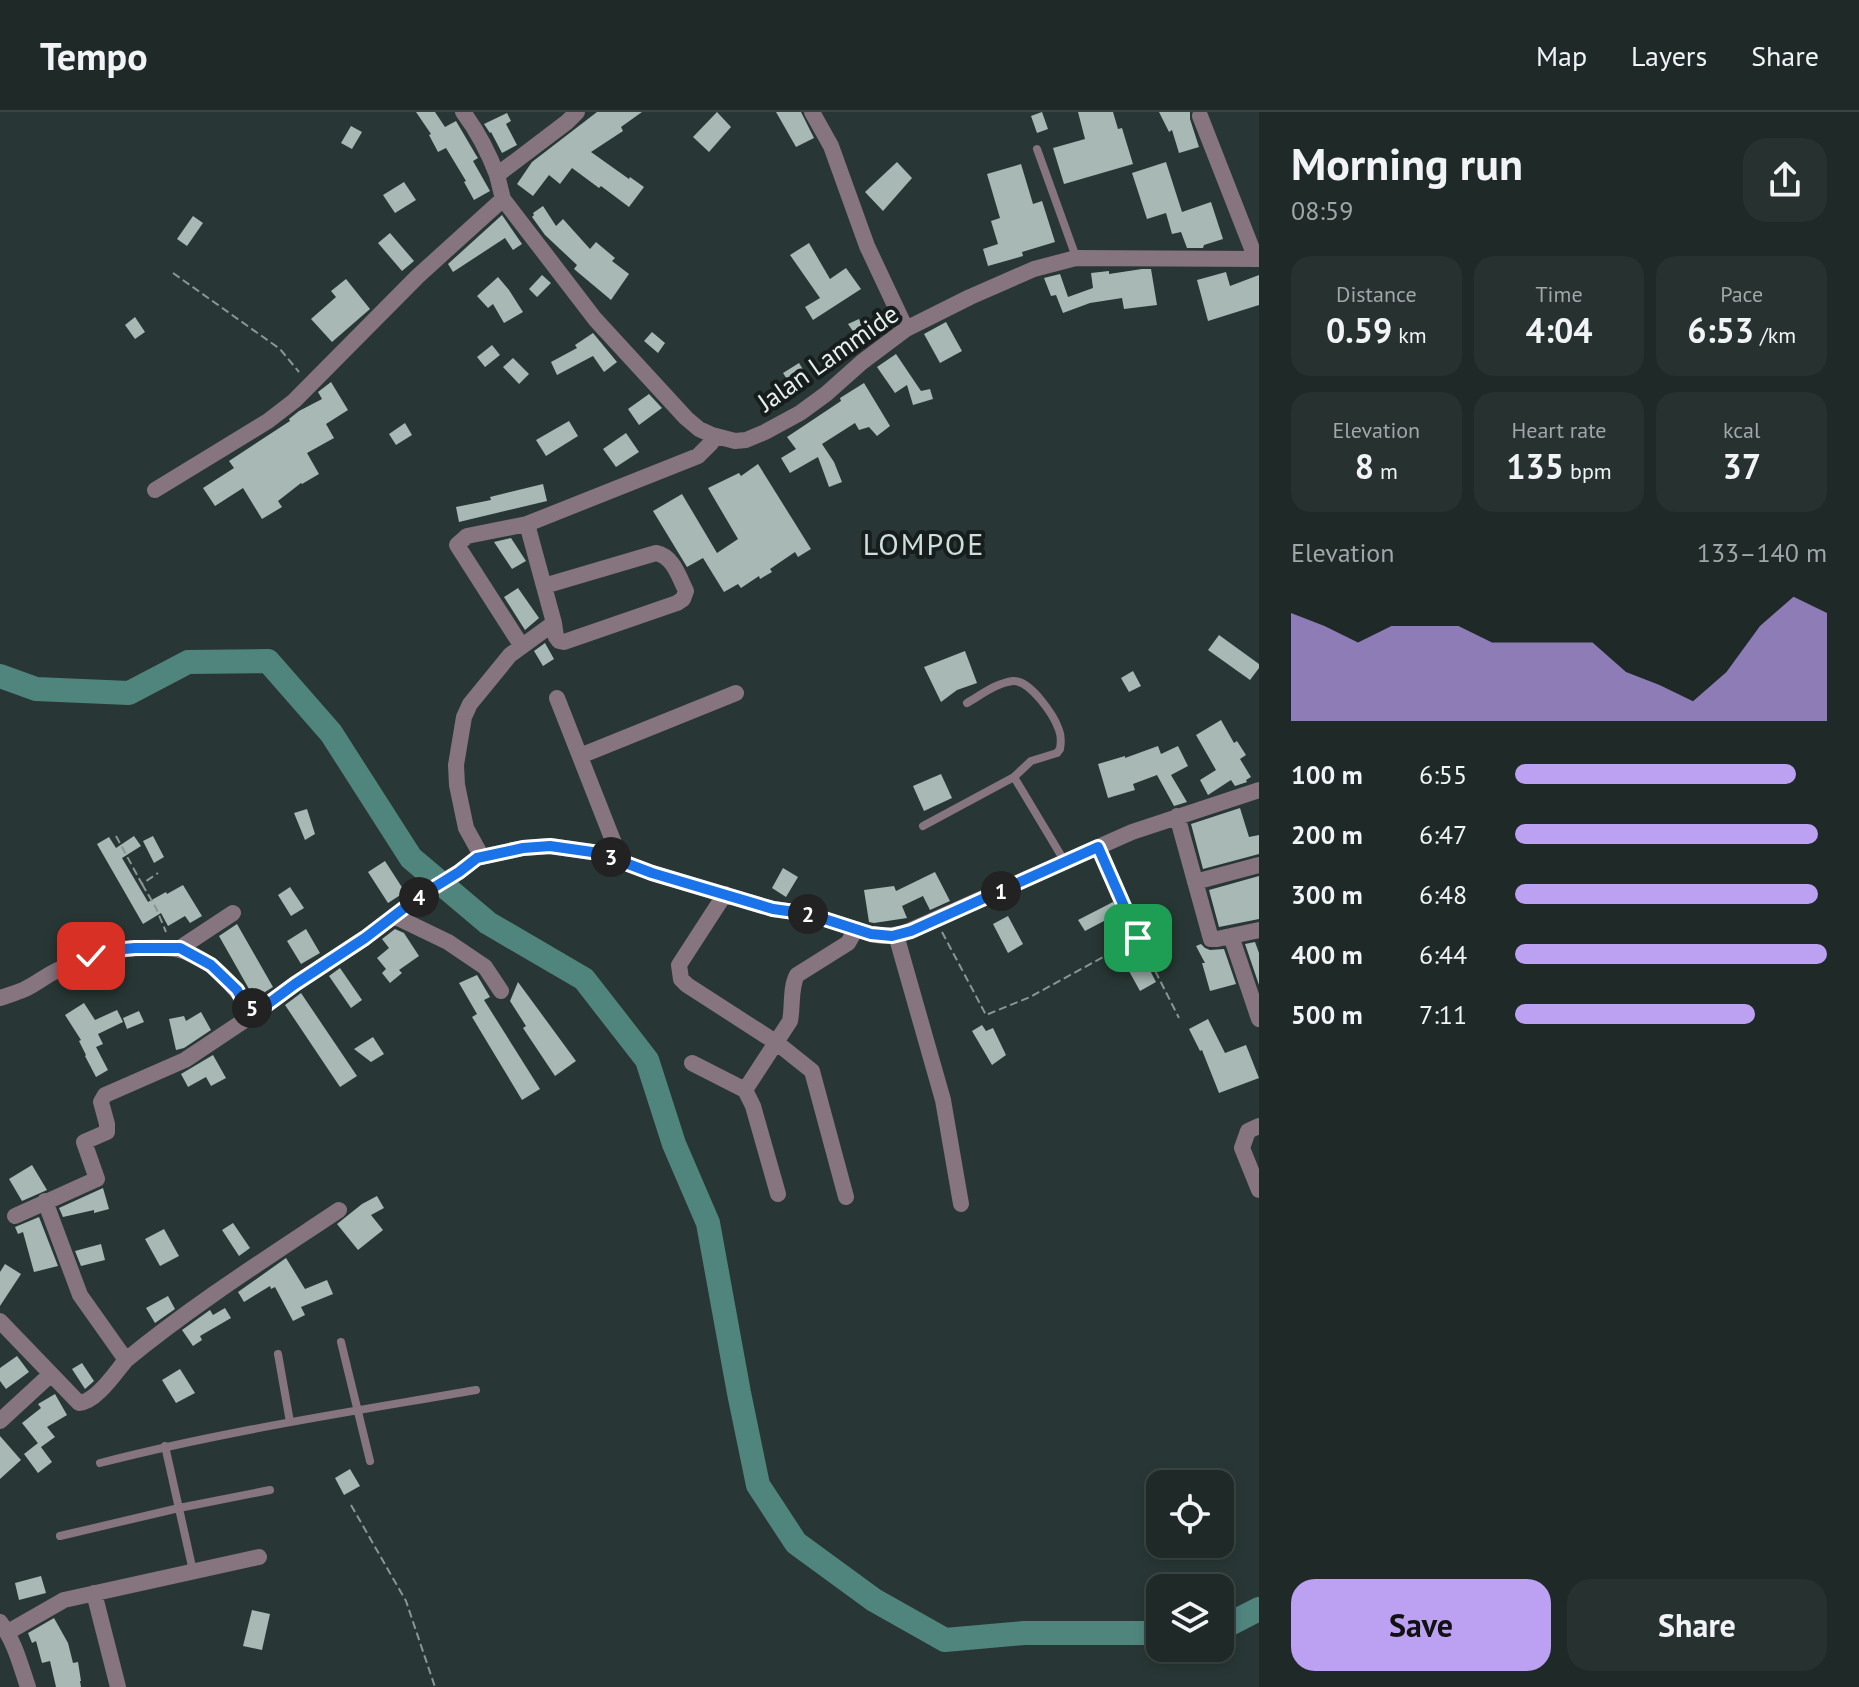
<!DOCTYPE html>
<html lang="en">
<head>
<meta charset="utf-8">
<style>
  body { margin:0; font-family:"PT Sans",sans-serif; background:#263130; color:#f1f3f6; height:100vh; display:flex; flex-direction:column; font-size:30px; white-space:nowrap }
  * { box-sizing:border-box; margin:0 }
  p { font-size:26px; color:#a1a6a8 }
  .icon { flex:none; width:44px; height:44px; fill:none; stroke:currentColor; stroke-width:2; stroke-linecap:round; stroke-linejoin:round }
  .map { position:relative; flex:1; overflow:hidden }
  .sheet { display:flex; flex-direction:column; background:#1e2928; width:600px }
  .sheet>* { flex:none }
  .buttons { position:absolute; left:1146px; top:1358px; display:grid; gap:16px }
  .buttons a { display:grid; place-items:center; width:88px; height:88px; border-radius:16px; background:#1e2928; box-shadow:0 4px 12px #0003,0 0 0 2px #3c4545; font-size:40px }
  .pin { position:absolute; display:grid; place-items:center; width:68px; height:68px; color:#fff; margin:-34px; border-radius:16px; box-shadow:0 4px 12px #0006 }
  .km { position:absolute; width:40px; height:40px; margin:-20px; border-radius:50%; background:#222; color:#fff; font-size:22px; line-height:40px; text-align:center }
  .round { display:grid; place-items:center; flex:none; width:84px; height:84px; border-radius:24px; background:#263130 }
  .headline { display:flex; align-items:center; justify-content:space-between; height:136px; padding:0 32px }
  h1 { font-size:44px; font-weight:600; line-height:60px }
  .stats { display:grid; grid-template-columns:repeat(3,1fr); gap:12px; height:136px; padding:8px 32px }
  .stats div { display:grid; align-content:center; border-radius:20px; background:#263130; text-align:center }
  .stats b { font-size:34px; font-weight:600 }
  .stats small { font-size:22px; font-weight:400 }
  .stats p { font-size:22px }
  .chart { height:224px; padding:16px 32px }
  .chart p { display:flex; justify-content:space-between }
  .chart svg { width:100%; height:144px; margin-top:8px; fill:#bca0f2; opacity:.7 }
  .cta { display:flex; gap:16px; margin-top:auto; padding:16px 32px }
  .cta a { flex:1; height:92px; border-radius:24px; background:#bca0f2; color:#111; font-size:32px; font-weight:600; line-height:92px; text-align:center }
  .cta a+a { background:#263130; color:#f1f3f6 }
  ul { padding:0 32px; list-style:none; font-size:26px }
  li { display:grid; grid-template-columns:128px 96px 1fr; align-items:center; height:60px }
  li i { height:20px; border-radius:10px; background:#bca0f2 }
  header { display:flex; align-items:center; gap:48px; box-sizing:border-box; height:112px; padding:0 40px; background:#1e2928; border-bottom:2px solid #3c4545 }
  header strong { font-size:38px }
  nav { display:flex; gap:44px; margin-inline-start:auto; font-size:28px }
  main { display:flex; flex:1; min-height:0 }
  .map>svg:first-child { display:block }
</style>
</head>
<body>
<header>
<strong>Tempo</strong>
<nav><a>Map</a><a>Layers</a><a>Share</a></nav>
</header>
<main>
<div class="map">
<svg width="1259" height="1575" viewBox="0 0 1259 1575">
  <rect width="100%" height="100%" fill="#283735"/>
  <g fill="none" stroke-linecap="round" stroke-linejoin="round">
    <!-- river -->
    <path stroke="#50857e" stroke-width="24" d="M0,564L36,577L129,581L188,550L268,549L331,621L411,746L488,811L584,867L647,948L674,1032L708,1111L739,1281L758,1373L796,1431L874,1488L945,1528L1024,1521H1160
      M1220,1517L1259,1497"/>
  </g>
  <!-- building -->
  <path fill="#a7b8b5" d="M416,0H435L445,15L456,9L476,43L478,46L473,49L490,79L474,88L464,70L466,69L446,36L438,40L429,23L431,22Z
    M597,0H642L621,15L623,19L591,40L629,67L630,65L644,75L629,95L601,74L599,76L572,56L560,72L549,63L533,84L517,72L532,50Z
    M717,0L731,15L709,40L693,25Z
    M776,0H801L814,26L796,35Z
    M1042,0L1048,17L1037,21L1031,4Z
    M1078,0H1113L1118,17L1122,16L1133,52L1064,72L1053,36L1085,27Z
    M1159,0H1190V7L1199,35L1179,41L1172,18L1169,20Z
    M507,1L511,9L506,12L517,33L502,41L491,20L490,21L484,12Z
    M351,14L362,20L352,37L341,31Z
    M897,50L912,66L883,99L865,80Z
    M1166,50L1182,100L1211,90L1223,127L1204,133L1203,136H1187L1181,120L1172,122L1166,101L1147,107L1132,61Z
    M1021,52L1033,92L1042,89L1055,130L1022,140L1023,144L988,154L983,137L998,132L991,109L1000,106L987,62Z
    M404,70L416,88L395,101L383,83Z
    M543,94L556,114L563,107L590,137L596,130L615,146L612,149L629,162L611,188L574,157L577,153L545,123L532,105L534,103L533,101Z
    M502,103L522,132L513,138L505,126L453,160L448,152Z
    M193,104L203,111L187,134L177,127Z
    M390,121L414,149L402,159L378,131Z
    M809,131L830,167L846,156L861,177L813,208L805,195L820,186L790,143Z
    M1142,157H1151L1157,193L1124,197L1122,186L1090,191L1063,201L1056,183L1051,184L1044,166L1060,162L1068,185L1093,176L1091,161L1109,159V162Z
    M1226,160L1230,174L1259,163V193L1208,209L1197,168Z
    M542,163L551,171L537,185L529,177Z
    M498,165L509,178L523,200L504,211L493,192L488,196L477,184Z
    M346,167L370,197L332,230L311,207L336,185L331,179Z
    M135,205L145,220L135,227L125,213Z
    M859,207L869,231L864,235L848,212Z
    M946,210L962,239L940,251L924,222Z
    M652,220L665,231L658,241L644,229Z
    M593,221L617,250L604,260L593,244L557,263L551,250L577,236L575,233Z
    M492,233L500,243L485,255L477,245Z
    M896,242L921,279L930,277L933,287L913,293L907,273L895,281L877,255Z
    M513,246L529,262L519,272L503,255Z
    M799,251L812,272L796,281L783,261Z
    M331,270L348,298L326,312L334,326L307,341L319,362L302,372L301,371L278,389L282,395L262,407L243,376L215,394L203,376L234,356L229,349L290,309L289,307L299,299L322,287L318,280Z
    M864,271L890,314L877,324L869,315L859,318L855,311L822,332L834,350L842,370L829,375L818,345L790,361L781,346L796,337L787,325L841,289L840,286Z
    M649,282L662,296L639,313L628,297Z
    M569,309L578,324L546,344L536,328Z
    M405,311L412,323L396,333L389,322Z
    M626,321L639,340L616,355L603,337Z
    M758,352L811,437L798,445L795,440L770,457L772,460L760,467L759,464L741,476L738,472L724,480L703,446L687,455L653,399L682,382L717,441L738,427L708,376L739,361L741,364Z
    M543,372L547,389L459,410L456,395L491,388L490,385Z
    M511,426L526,449L512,457L494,430Z
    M518,476L539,506L525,518L504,485Z
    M1219,523L1259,552V556L1250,568L1208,538Z
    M545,531L554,547L543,554L534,539Z
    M965,539L977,571L957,578L941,590L924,555Z
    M1133,559L1141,574L1129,580L1121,566Z
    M1221,608L1234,631L1237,629L1246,643L1240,647L1251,665L1246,668L1247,670L1235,674L1231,668L1208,683L1200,668L1216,658L1196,623Z
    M1158,634L1161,642L1178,634L1188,654L1171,663L1187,690L1174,694L1157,663L1133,672L1135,678L1108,686L1098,652L1125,644V646Z
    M941,662L952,686L924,699L913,674Z
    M1240,696L1249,725L1259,723V742L1203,757L1191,712Z
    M307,697L315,722L305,728L294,701Z
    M134,724L141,734L122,746L148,790L166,780L167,782L183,773L202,804L190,811L185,804L168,814L161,801L143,812L97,732L109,725L116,736Z
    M153,724L164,745L154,751L143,729Z
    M385,749L405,780L388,791L368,760Z
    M783,756L798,765L786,785L772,776Z
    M935,760L950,789L930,798L923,784L902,794L907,806L874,811L869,810L864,778L894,774L896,779Z
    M1259,764V807L1219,815L1209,778Z
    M290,775L304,796L291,804L278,783Z
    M1113,790L1119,801L1085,819L1078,808Z
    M1008,804L1023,832L1008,841L993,812Z
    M237,812L273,875L257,885L249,877L219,824Z
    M306,817L320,841L301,852L287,829Z
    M395,817L404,821L419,844L399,858L402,861L390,871L382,861L386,857L377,846L389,836L382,827Z
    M1255,830L1259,841V873L1245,832Z
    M1201,832L1205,836L1210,838L1224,837L1236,872L1210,879L1202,851H1205L1196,834Z
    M1141,841L1156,870L1140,879L1124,850Z
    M340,856L362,888L351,896L329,864Z
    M477,863L490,885L484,888L540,977L522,988L472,905L477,902L459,871Z
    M518,870L576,949L555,964L523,916L526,914L510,889Z
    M301,881L357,964L340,975L285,893Z
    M84,891L95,908L117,898L123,910L98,922L103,932L96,935L108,958L96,965L85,944L86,943L79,929L81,928L65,903Z
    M139,899L144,910L127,917L123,906Z
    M201,900L211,918L184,936L176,938L169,907L184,904L186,909Z
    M1208,907L1225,941L1246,933L1259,966L1219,981L1202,938L1200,939L1189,917Z
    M982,913L986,919L993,916L1006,943L992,953L972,919Z
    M373,925L384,942L371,950L354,937Z
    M213,943L226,966L211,974L206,965L188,975L181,962Z
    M32,1053L47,1078L22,1089L9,1067Z
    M103,1076L109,1097L94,1101V1098L63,1105L59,1096Z
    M377,1084L384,1096L371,1103L383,1118L358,1138L337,1112L362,1092Z
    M39,1105L58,1154L34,1160L23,1120L18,1122L15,1115Z
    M233,1111L250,1136L239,1144L222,1118Z
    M164,1117L179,1144L160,1154L145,1127Z
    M101,1132L105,1148L81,1154L75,1139Z
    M286,1146L305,1177L327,1168L333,1182L301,1195L305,1203L293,1209L275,1175L271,1177L270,1174L244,1190L238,1180Z
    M5,1152L21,1162L0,1194V1160Z
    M168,1184L175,1197L155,1211L146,1196Z
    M225,1196L231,1206L200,1224L202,1228L193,1234L182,1218L210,1198L213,1203Z
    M17,1244L29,1260L6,1277L0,1269V1256Z
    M82,1251L94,1269L85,1277L72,1257Z
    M180,1257L195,1281L176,1291L162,1268Z
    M55,1282L67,1303L47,1315L55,1325L41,1335L22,1311L41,1296L38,1292Z
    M0,1324L21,1348L0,1367Z
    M38,1331L52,1350L38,1361L24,1342Z
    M350,1357L360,1374L344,1383L335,1366Z
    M41,1464L46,1481L19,1488L15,1471Z
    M252,1498L270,1502L262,1538L243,1534Z
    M54,1506L68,1531L73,1551L78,1550L81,1569H80L81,1575H56L50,1549L42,1551L36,1529L32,1531L28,1521Z"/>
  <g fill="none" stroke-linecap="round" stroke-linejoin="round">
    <!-- path -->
    <path stroke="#8a9694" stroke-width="2" stroke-dasharray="8 4" stroke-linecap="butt" d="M173,161L280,237L299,260
      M116,724L142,772L158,761
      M142,772L156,796L166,820
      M942,820L986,903L1030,885L1138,826L1104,748
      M1139,827L1179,906
      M351,1393L406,1489L435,1575"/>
    <!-- lane -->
    <path stroke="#86747e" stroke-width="8" d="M1037,37L1076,145
      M1014,665L1065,750
      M923,714L1014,665L1031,649L1057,641L1060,637C1061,631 1061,623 1059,618C1054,603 1030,568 1013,569C996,571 981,583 967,591
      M341,1230L370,1349
      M278,1242L290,1310
      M165,1334L193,1459
      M100,1351C224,1319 350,1300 476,1278
      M60,1424L179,1396L270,1378"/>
    <!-- street -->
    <path stroke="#86747e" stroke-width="16" d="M463,0C478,20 488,39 497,63
      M577,0L567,10L497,63L503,87L595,207L686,306L699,317L712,323L735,329L746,328L765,320L800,301L826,282L862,250L906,217L970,185L1034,157L1076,146L1259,147
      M812,0L831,34L867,134L906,217
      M1200,4L1256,147
      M155,378L268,309L294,289L418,164L503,87
      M544,474L656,441C673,444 679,465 686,479L683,487L677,491L564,530L559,529L556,525L554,511
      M521,533L457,433L467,424L527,412
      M557,586L621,749
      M580,644L736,581
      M1177,704L1211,827H1217L1259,818
      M482,745L466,716L457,673L456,653L464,605L470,592L510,543L554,511L527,412L698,344L711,331L712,323
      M1195,770L1259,753
      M725,782L679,853L681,867L687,873L777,931L812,959L846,1085
      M394,804L448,830L485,855L501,879
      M896,823L943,988L961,1092
      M1231,824L1259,907
      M180,836L233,801
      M0,886C8,883 16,881 23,878C35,873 45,864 56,859C84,845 113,836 145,836C174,835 184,836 209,852C229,865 239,886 257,900L295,872L365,826L420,784L459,760L477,746L523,736L550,734L599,741L652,761L773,797L809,802L871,822L883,824L902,822L1132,720L1259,678
      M692,951L745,978L753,994L778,1082
      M745,978L790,909C793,894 790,876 797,863L848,831L856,817
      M1259,1014L1248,1019L1242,1036L1259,1078
      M15,1104L97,1067L84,1030L107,1020V1012L101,990L105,983L185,948L257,900
      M0,1209L79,1291C96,1290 115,1261 126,1248L80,1183L45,1089
      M126,1248C193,1193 267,1146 339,1098
      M0,1309L51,1262
      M94,1481L118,1575
      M0,1510C15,1530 20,1552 28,1575
      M8,1520L64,1488L259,1445"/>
  </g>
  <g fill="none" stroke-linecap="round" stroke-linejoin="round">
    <!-- route casing -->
    <g stroke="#fff" stroke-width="16">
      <path id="route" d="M91,844L113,838L135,836H180L211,853L237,878L243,889L257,900L295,872L365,826L420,784L459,760L477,746L523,736L550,734L599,741L652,761L773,797L809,802L871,822L892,824L911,819L1098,735L1138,826"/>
    </g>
    <!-- route -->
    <use href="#route" stroke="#1a73e8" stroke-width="10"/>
  </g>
  <g text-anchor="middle" stroke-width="8" stroke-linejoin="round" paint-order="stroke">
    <!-- street labels -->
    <g font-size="26" fill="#e6efed" stroke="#161d1c">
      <text transform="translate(828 246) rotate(-35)" y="9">Jalan Lammide</text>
    </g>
    <!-- quarter labels -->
    <g font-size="30" letter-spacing="2" fill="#cddfdc" stroke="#161d1c">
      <text x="924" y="443">LOMPOE</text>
    </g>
  </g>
</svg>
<div class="buttons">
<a><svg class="icon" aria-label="locate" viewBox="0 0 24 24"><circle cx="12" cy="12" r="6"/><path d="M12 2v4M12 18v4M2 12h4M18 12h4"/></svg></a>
<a><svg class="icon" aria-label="layers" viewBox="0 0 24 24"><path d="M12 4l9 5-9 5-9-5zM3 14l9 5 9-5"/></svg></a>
</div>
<div class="pin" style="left:1138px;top:826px;background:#1e9e55"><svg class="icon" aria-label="arrive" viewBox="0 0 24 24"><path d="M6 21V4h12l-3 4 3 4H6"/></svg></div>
<div class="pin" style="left:91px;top:844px;background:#d93025"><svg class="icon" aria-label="check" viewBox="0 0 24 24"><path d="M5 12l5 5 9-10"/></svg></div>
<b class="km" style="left:1001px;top:779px">1</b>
<b class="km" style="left:808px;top:802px">2</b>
<b class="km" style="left:611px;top:745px">3</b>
<b class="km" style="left:419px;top:785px">4</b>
<b class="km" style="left:252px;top:896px">5</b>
</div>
<section class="sheet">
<div class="headline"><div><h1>Morning run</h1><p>08:59</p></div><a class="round"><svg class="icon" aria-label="share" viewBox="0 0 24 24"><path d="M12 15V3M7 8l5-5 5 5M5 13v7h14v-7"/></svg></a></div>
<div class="stats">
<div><p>Distance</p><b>0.59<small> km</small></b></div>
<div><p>Time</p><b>4:04</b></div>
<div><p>Pace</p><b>6:53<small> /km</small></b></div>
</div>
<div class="stats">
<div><p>Elevation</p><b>8<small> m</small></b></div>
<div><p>Heart rate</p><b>135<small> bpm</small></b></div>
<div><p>kcal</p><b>37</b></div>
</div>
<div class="chart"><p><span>Elevation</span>133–140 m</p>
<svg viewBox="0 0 160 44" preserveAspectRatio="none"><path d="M0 44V11L10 15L20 20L30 15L40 15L50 15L60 20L70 20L80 20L90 20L100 29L110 33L120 38L130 29L140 15L150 6L160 11V44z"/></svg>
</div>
<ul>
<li><b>100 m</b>6:55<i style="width:90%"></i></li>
<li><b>200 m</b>6:47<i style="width:97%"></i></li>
<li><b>300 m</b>6:48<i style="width:97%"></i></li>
<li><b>400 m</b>6:44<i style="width:100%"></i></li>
<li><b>500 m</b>7:11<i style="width:77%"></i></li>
</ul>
<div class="cta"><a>Save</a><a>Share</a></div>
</section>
</main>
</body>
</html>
